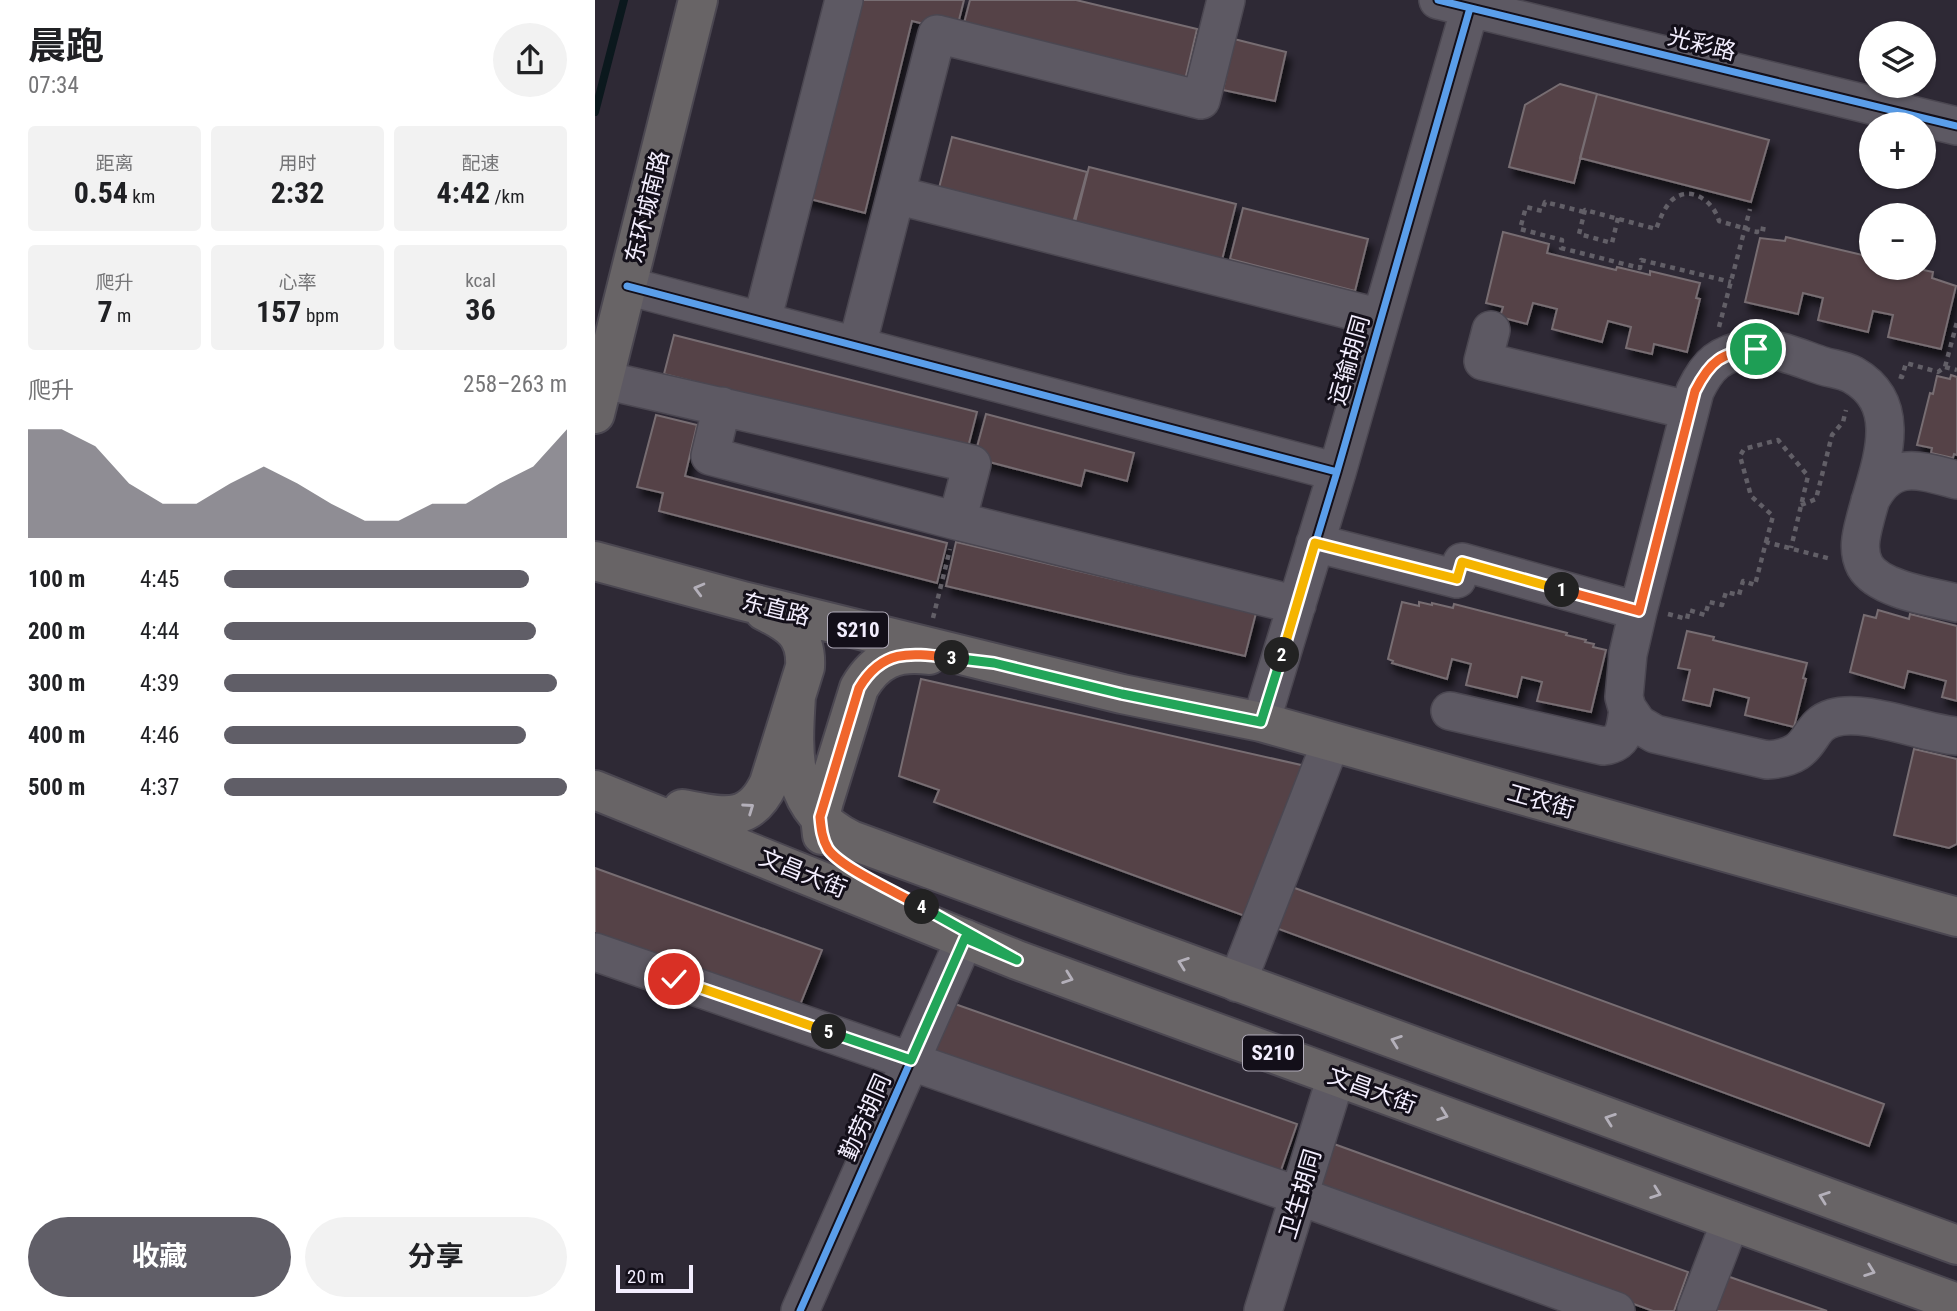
<!DOCTYPE html>
<html lang="zh">
<head>
<meta charset="utf-8">
<style>
  body { margin:0; font-family:"Roboto Condensed","Noto Sans SC",sans-serif; background:#f2f2f2; color:#202124; height:100vh; display:flex; flex-direction:column; font-size:26px; white-space:nowrap }
  * { box-sizing:border-box; margin:0 }
  p { font-size:23px; color:#757577 }
  .icon { flex:none; width:38px; height:38px; fill:none; stroke:currentColor; stroke-width:2; stroke-linecap:round; stroke-linejoin:round }
  .map { position:relative; flex:1; overflow:hidden }
  .panel { display:flex; flex-direction:column; background:#fff; width:595px }
  .panel>* { flex:none }
  .fabs { position:absolute; left:1264px; top:21px; display:grid; gap:14px }
  .fabs a { display:grid; place-items:center; width:77px; height:77px; border-radius:50%; background:#fff; box-shadow:0 2px 5px #0004; font-size:35px }
  .scale { position:absolute; left:21px; bottom:18px; width:77px; box-sizing:border-box; padding-left:7px; border:4px solid #f3eefe; border-top:0; font-size:19px; line-height:24px; white-space:nowrap; color:#f3eefe; -webkit-text-stroke:5px #130f19; paint-order:stroke }
  .pin { position:absolute; display:grid; place-items:center; width:60px; height:60px; color:#fff; margin:-30px; border:4px solid #fff; border-radius:50%; box-shadow:0 2px 7px #0007 }
  .km { position:absolute; width:35px; height:35px; margin:-18px; border-radius:50%; background:#222; color:#fff; font-size:19px; line-height:35px; text-align:center }
  .round { display:grid; place-items:center; flex:none; width:74px; height:74px; border-radius:37px; background:#f2f2f2 }
  .headline { display:flex; align-items:center; justify-content:space-between; height:119px; padding:0 28px }
  h1 { font-size:38px; font-weight:700; line-height:52px }
  .figures { display:grid; grid-template-columns:repeat(3,1fr); gap:10px; height:119px; padding:7px 28px }
  .figures div { display:grid; align-content:center; border-radius:7px; background:#f2f2f2; text-align:center }
  .figures b { font-size:30px; font-weight:700 }
  .figures small { font-size:19px; font-weight:400 }
  .figures p { font-size:19px }
  .chart { height:196px; padding:14px 28px }
  .chart p { display:flex; justify-content:space-between }
  .chart svg { width:100%; height:126px; margin-top:7px; fill:#605e67; opacity:.7 }
  .action { display:flex; gap:14px; margin-top:auto; padding:14px 28px }
  .action a { flex:1; height:80px; border-radius:42px; background:#605e67; color:#fff; font-size:28px; font-weight:700; line-height:80px; text-align:center }
  .action a+a { background:#f2f2f2; color:#202124 }
  ul { padding:0 28px; list-style:none; font-size:23px }
  li { display:grid; grid-template-columns:112px 84px 1fr; align-items:center; height:52px }
  li i { height:18px; border-radius:9px; background:#605e67 }
  main { display:flex; flex:1; min-height:0 }
  .map>svg:first-child { display:block }
</style>
</head>
<body>
<main>
<section class="panel">
<div class="headline"><div><h1>晨跑</h1><p>07:34</p></div><a class="round"><svg class="icon" aria-label="share" viewBox="0 0 24 24"><path d="M12 15V3M7 8l5-5 5 5M5 13v7h14v-7"/></svg></a></div>
<div class="figures">
<div><p>距离</p><b>0.54<small> km</small></b></div>
<div><p>用时</p><b>2:32</b></div>
<div><p>配速</p><b>4:42<small> /km</small></b></div>
</div>
<div class="figures">
<div><p>爬升</p><b>7<small> m</small></b></div>
<div><p>心率</p><b>157<small> bpm</small></b></div>
<div><p>kcal</p><b>36</b></div>
</div>
<div class="chart"><p><span>爬升</span>258–263 m</p>
<svg viewBox="0 0 160 44" preserveAspectRatio="none"><path d="M0 44V6L10 6L20 12L30 25L40 32L50 32L60 25L70 19L80 25L90 32L100 38L110 38L120 32L130 32L140 25L150 19L160 6V44z"/></svg>
</div>
<ul>
<li><b>100 m</b>4:45<i style="width:89%"></i></li>
<li><b>200 m</b>4:44<i style="width:91%"></i></li>
<li><b>300 m</b>4:39<i style="width:97%"></i></li>
<li><b>400 m</b>4:46<i style="width:88%"></i></li>
<li><b>500 m</b>4:37<i style="width:100%"></i></li>
</ul>
<div class="action"><a>收藏</a><a>分享</a></div>
</section>
<div class="map">
<svg width="1362" height="1311" viewBox="0 0 1362 1311">
  <defs>
    <filter id="shadow"><feDropShadow dx="4.5" dy="8" stdDeviation="3.5" flood-color="#0009"/></filter>
  </defs>
  <rect width="100%" height="100%" fill="#2e2935"/>
  <g fill="none" stroke-linecap="round" stroke-linejoin="round">
    <!-- stream -->
    <path stroke="#0b181d" stroke-width="8" d="M0,112L29,0"/>
  </g>
  <!-- building -->
  <path fill="#544247" stroke="#776d72" stroke-width="2" filter="url(#shadow)" d="M256,0H369L361,32L317,21L270,213L207,197Z
    M375,0H481L602,29L590,80L368,27Z
    M639,39L691,52L680,101L628,90Z
    M965,84L1002,94L979,183L914,167L930,105Z
    M1002,94L1174,140L1156,202L985,158Z
    M357,137L492,172L478,223L344,188Z
    M494,167L641,204L627,260L480,222Z
    M648,208L773,239L760,291L635,259Z
    M908,232L954,244L952,253L1021,270L1022,267L1055,275V271L1105,283L1101,298L1105,299L1092,352L1059,344L1057,354L1031,348L1036,327L1013,321L1007,342L957,329L962,309L938,303L932,324L905,317L908,307L891,303Z
    M1191,237L1276,257V268H1319L1338,272L1337,278L1361,286L1346,349L1293,337L1298,315L1278,311L1273,332L1223,320L1228,298L1208,293L1203,314L1150,302L1165,238L1190,241Z
    M79,335L382,412L372,451L69,374Z
    M1356,375L1362,377V455L1359,454L1358,458L1336,453L1337,448L1322,445L1335,393L1338,394L1342,376L1355,379Z
    M391,414L539,453L532,481L490,470L486,486L379,458Z
    M61,415L102,425L90,476L352,543L342,583L64,511L68,493L42,487Z
    M361,542L661,613L650,656L351,586Z
    M807,602L824,606V602L837,605V603L858,608L859,604L972,633L971,635L991,640L990,642L999,644L998,647L1011,650L996,712L942,701L947,682L927,677L922,697L871,685L876,664L857,659L852,679L797,663L798,661L793,659Z
    M1283,610L1314,619L1315,614L1362,626V701L1347,697L1351,681L1313,671L1309,688L1255,672L1269,615L1281,618Z
    M1092,631L1119,637L1118,640L1212,663L1208,678L1211,679L1199,727L1150,715L1154,698L1119,689L1115,706L1088,700L1095,670L1083,668Z
    M326,679L706,765L715,779L650,916L339,802L344,790L304,776Z
    M1319,749L1362,759V844L1354,848L1299,835Z
    M0,868L227,950L203,1010L0,936Z
    M697,887L1289,1104L1274,1146L681,928Z
    M357,1003L702,1124L684,1176L339,1055Z
    M739,1144L1093,1272L1079,1311H1058L723,1190Z
    M1132,1276L1232,1311H1120Z"/>
  <g fill="none" stroke-linecap="round" stroke-linejoin="round">
    <!-- minor casing -->
    <g stroke="#4b4751" stroke-width="40">
      <path id="minor" d="M843,0L1362,126
        M301,195L786,318
        M32,286L742,472
        M167,321L249,0
        M896,330L888,361L1093,410
        M262,346L342,34L606,100L631,0
        M9,380L377,464L362,521
        M127,406L115,456L358,520L702,605
        M1275,501C1296,459 1324,470 1362,480
        M720,543L862,579L867,562L1043,611L1100,391C1113,364 1125,353 1155,349C1179,346 1206,359 1228,366C1238,369 1249,370 1258,375C1314,407 1282,471 1270,520C1266,535 1262,551 1270,566C1284,590 1337,597 1362,603
        M1043,611L1033,654L1029,697L1032,708L1043,724L1060,734L1172,760C1222,757 1208,727 1238,718C1270,708 1326,733 1362,736
        M855,711L1008,746C1030,744 1030,729 1033,710
        M666,722L742,472L875,8
        M0,952L704,1196L1021,1311
        M642,983L736,742
        M205,1311L370,938
        M668,1311L741,1077
        M1101,1311L1136,1220"/>
    </g>
    <!-- major casing -->
    <g stroke="#4b4751" stroke-width="42">
      <path id="major" d="M0,414L103,0
        M0,561L148,601L399,663L527,694L666,722L1362,917
        M201,696C197,757 194,809 256,840L1362,1245
        M0,790L422,960L1362,1303
        M87,809C126,816 154,826 174,783L210,667C212,634 195,624 169,611
        M227,835L225,817L229,801L264,688C281,659 301,651 334,655"/>
    </g>
    <!-- path -->
    <path stroke="#625f67" stroke-width="4.5" stroke-dasharray="5 5" stroke-linecap="butt" d="M989,212L950,202L947,211L931,207L925,229L967,240L966,248L1045,268L1046,260L1136,282
      M1023,218L1017,243L984,234L990,210L1061,229C1065,219 1069,208 1077,200C1096,184 1119,202 1124,221L1162,232V228L1174,230
      M1124,327L1155,209
      M1350,367L1362,370
      M1304,376L1307,377L1311,363L1343,372L1350,367L1362,322
      M1206,505L1221,499L1237,435L1248,422L1251,410
      M1171,542L1178,516L1156,496L1145,456L1149,449L1183,440L1213,476L1196,548
      M1073,614L1092,619L1094,610L1110,615L1114,602L1127,605L1131,592L1144,595L1148,581L1160,585L1171,542L1236,559
      M338,618L355,549"/>
    <!-- minor -->
    <use href="#minor" stroke="#5d5963" stroke-width="37"/>
    <!-- major -->
    <use href="#major" stroke="#686466" stroke-width="38"/>
    <!-- cycleway casing -->
    <g stroke="#130f19" stroke-width="11">
      <path id="cycleway" d="M843,0L1362,126
        M32,286L742,472
        M666,722L742,472L875,8
        M205,1311L370,938"/>
    </g>
    <!-- cycleway -->
    <use href="#cycleway" stroke="#5a9eea" stroke-width="7"/>
  </g>
  <!-- one-way arrows -->
  <defs><path id="oneway-chevron" d="M-2-3.5L2.5 0L-2 3.5" fill="none" stroke-width="1.6" stroke-linecap="round" stroke-linejoin="round" transform="scale(1.75)"/></defs>
  <g stroke="#b4b0ba">
    <use href="#oneway-chevron" transform="translate(104 589) rotate(-165)"/>
    <use href="#oneway-chevron" transform="translate(154 808) rotate(-35)"/>
    <use href="#oneway-chevron" transform="translate(588 963) rotate(-160)"/>
    <use href="#oneway-chevron" transform="translate(473 978) rotate(20)"/>
    <use href="#oneway-chevron" transform="translate(801 1041) rotate(-160)"/>
    <use href="#oneway-chevron" transform="translate(848 1115) rotate(20)"/>
    <use href="#oneway-chevron" transform="translate(1015 1119) rotate(-160)"/>
    <use href="#oneway-chevron" transform="translate(1061 1193) rotate(20)"/>
    <use href="#oneway-chevron" transform="translate(1229 1197) rotate(-160)"/>
    <use href="#oneway-chevron" transform="translate(1275 1271) rotate(20)"/>
  </g>
  <g fill="none" stroke-linecap="round" stroke-linejoin="round">
    <!-- split-1 casing -->
    <g stroke="#fff" stroke-width="14">
      <path id="split-1" d="M967,590L1044,611L1100,391C1115,361 1127,352 1161,349"/>
    </g>
    <!-- split-2 casing -->
    <g stroke="#fff" stroke-width="14">
      <path id="split-2" d="M687,655L720,543L862,579L867,562L967,590"/>
    </g>
    <!-- split-3 casing -->
    <g stroke="#fff" stroke-width="14">
      <path id="split-3" d="M357,658L399,663L527,694L666,722L687,655"/>
    </g>
    <!-- split-4 casing -->
    <g stroke="#fff" stroke-width="14">
      <path id="split-4" d="M327,907C305,894 246,868 233,849C227,839 226,828 225,817L264,688C288,648 316,653 357,658"/>
    </g>
    <!-- split-5 casing -->
    <g stroke="#fff" stroke-width="14">
      <path id="split-5" d="M234,1032L316,1060L370,938L422,960L327,907"/>
    </g>
    <!-- split-6 casing -->
    <g stroke="#fff" stroke-width="14">
      <path id="split-6" d="M79,979L234,1032"/>
    </g>
    <!-- split-1 -->
    <use href="#split-1" stroke="#f0652b" stroke-width="9"/>
    <!-- split-2 -->
    <use href="#split-2" stroke="#f5b400" stroke-width="9"/>
    <!-- split-3 -->
    <use href="#split-3" stroke="#22a559" stroke-width="9"/>
    <!-- split-4 -->
    <use href="#split-4" stroke="#f0652b" stroke-width="9"/>
    <!-- split-5 -->
    <use href="#split-5" stroke="#22a559" stroke-width="9"/>
    <!-- split-6 -->
    <use href="#split-6" stroke="#f5b400" stroke-width="9"/>
  </g>
  <g text-anchor="middle" stroke-width="6" stroke-linejoin="round" paint-order="stroke">
    <!-- shield labels -->
    <g fill="#130f19" stroke="#b0abb9" stroke-width="2">
      <rect x="233" y="612.5" width="60" height="35" rx="5"/>
      <rect x="648" y="1035.5" width="60" height="35" rx="5"/>
    </g>
    <g font-size="21" font-weight="bold" fill="#f3eefe">
      <text x="263" y="637">S210</text>
      <text x="678" y="1060">S210</text>
    </g>
    <!-- street labels -->
    <g font-size="23" fill="#f3eefe" stroke="#130f19">
      <text transform="translate(1107 44) rotate(14)" y="8">光彩路</text>
      <text transform="translate(52 207) rotate(-76)" y="8">东环城南路</text>
      <text transform="translate(754 360) rotate(-74)" y="8">运输胡同</text>
      <text transform="translate(181 609) rotate(14)" y="8">东直路</text>
      <text transform="translate(946 801) rotate(16)" y="8">工农街</text>
      <text transform="translate(208 873) rotate(22)" y="8">文昌大街</text>
      <text transform="translate(777 1090) rotate(20)" y="8">文昌大街</text>
      <text transform="translate(270 1117) rotate(-66)" y="8">勤劳胡同</text>
      <text transform="translate(705 1194) rotate(-73)" y="8">卫生胡同</text>
    </g>
  </g>
</svg>
<div class="fabs">
<a><svg class="icon" aria-label="layers" viewBox="0 0 24 24"><path d="M12 4l9 5-9 5-9-5zM3 14l9 5 9-5"/></svg></a>
<a>+</a>
<a>−</a>
</div>
<div class="scale">20 m</div>
<div class="pin" style="left:1161px;top:349px;background:#1e9e55"><svg class="icon" aria-label="arrive" viewBox="0 0 24 24"><path d="M6 21V4h12l-3 4 3 4H6"/></svg></div>
<div class="pin" style="left:79px;top:979px;background:#d93025"><svg class="icon" aria-label="check" viewBox="0 0 24 24"><path d="M5 12l5 5 9-10"/></svg></div>
<b class="km" style="left:967px;top:590px">1</b>
<b class="km" style="left:687px;top:655px">2</b>
<b class="km" style="left:357px;top:658px">3</b>
<b class="km" style="left:327px;top:907px">4</b>
<b class="km" style="left:234px;top:1032px">5</b>
</div>
</main>
</body>
</html>
